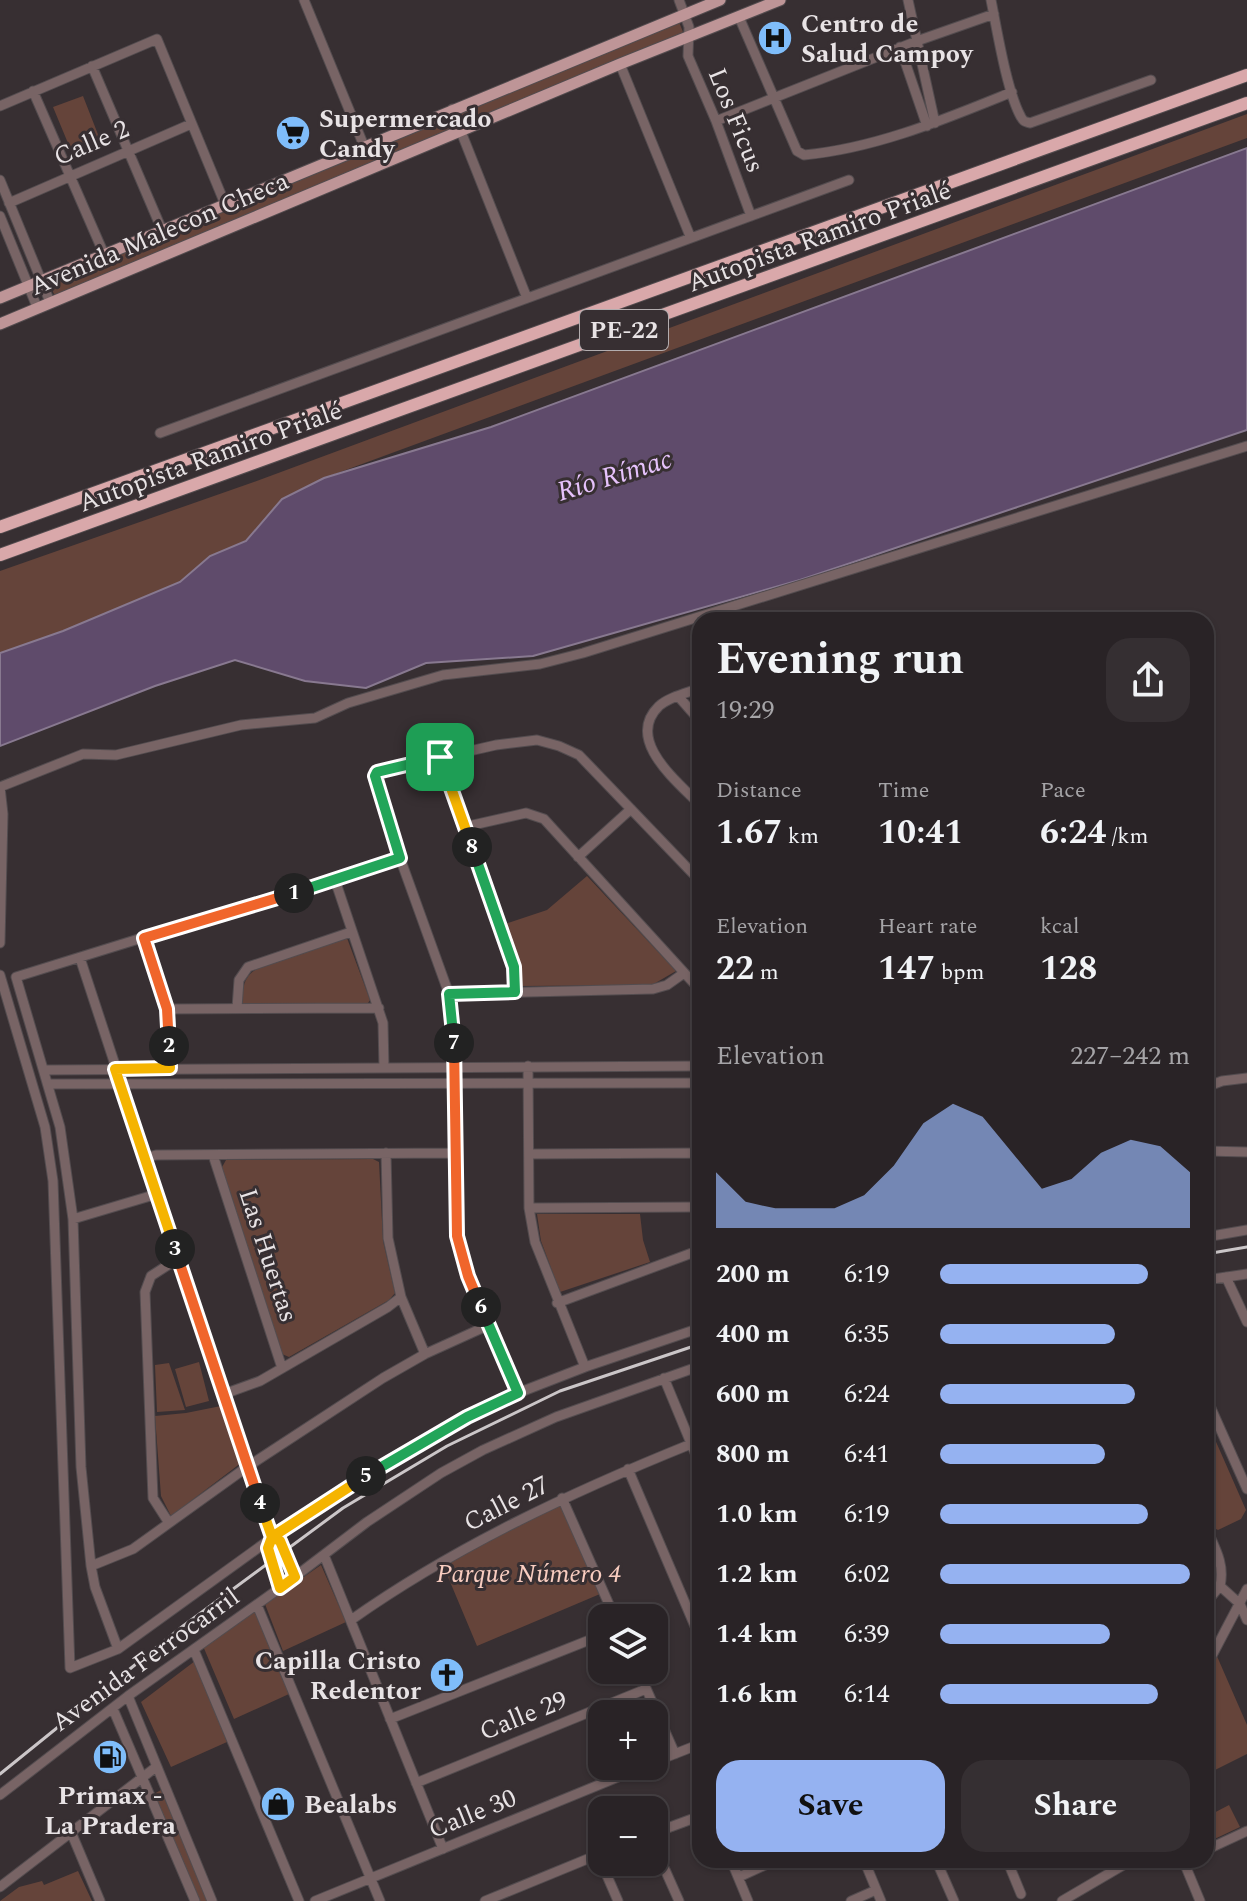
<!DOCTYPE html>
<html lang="en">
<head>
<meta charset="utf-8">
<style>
  body { margin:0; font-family:Spectral,serif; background:#352f32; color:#f1f3f6; height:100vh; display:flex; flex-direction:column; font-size:30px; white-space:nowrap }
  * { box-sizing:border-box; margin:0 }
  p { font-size:26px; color:#a5a4a7 }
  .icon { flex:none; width:44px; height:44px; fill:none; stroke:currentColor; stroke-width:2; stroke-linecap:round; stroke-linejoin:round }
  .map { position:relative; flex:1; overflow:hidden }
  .panel { position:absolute; left:692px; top:612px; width:522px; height:1256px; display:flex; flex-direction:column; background:#292326; border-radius:24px; box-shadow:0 2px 6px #0004,0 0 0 2px #454043 }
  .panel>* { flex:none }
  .controls { position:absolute; left:588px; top:1604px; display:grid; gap:16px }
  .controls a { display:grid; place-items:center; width:80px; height:80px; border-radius:16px; background:#292326; box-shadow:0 2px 6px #0004,0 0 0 2px #454043; font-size:40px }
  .pin { position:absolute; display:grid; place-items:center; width:68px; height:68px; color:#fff; margin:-34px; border-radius:16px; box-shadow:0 4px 12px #0006 }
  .km { position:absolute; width:40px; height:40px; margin:-20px; border-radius:50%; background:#222; color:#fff; font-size:22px; line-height:40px; text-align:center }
  .round { display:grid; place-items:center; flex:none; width:84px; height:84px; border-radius:24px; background:#352f32 }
  .head { display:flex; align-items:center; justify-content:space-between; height:136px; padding:0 24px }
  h1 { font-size:44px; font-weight:700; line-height:60px }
  .metrics { display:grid; grid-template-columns:repeat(3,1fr); gap:12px; height:136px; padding:8px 24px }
  .metrics div { display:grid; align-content:center }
  .metrics b { font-size:34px; font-weight:700 }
  .metrics small { font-size:22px; font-weight:400 }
  .metrics p { font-size:22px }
  .chart { height:224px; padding:16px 24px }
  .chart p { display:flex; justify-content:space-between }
  .chart svg { width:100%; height:144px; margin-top:8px; fill:#95b2f1; opacity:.7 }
  .action { display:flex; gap:16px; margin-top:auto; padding:16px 24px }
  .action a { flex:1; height:92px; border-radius:24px; background:#95b2f1; color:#111; font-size:32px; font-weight:700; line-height:92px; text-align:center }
  .action a+a { background:#352f32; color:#f1f3f6 }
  ul { padding:0 24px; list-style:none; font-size:26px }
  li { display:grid; grid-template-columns:128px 96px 1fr; align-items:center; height:60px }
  li i { height:20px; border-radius:10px; background:#95b2f1 }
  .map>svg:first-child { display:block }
</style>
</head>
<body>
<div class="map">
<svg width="1247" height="1901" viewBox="0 0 1247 1901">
  <rect width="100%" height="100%" fill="#372f32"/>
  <!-- green -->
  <path fill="#65443a" d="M679,22L683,32L682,38L470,122L464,121L461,113L464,109Z
    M83,96L99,137L70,148L53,107Z
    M1247,114V138L324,478L282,499L246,541L210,556L180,582L63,631L0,653V571L251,483Z
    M447,117L452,118L454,126L450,131L60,295L54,294L50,285L52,280Z
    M587,876L676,971L652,985L521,986L518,963L505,924L547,910Z
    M347,938L370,1000L368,1003L242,1004C243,987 243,977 258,968Z
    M373,1159L379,1162L383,1241L395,1293L389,1300L289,1357L282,1354L221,1169L226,1160Z
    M537,1214H640L643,1240L650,1262L560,1292L541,1241Z
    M199,1362L209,1401L186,1407L175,1369Z
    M169,1363L185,1410L157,1412L155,1365Z
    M221,1406L241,1463L171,1516L161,1496L155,1416L186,1413Z
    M1206,1419L1246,1510L1241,1519L1218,1530L1214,1528L1206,1514Z
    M560,1504L600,1594L477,1646L443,1565Z
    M321,1565L346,1622L283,1651L265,1604Z
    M255,1611L289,1694L234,1719L203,1646Z
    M1216,1654L1247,1725V1754L1213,1771L1206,1769V1674Z
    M195,1661L227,1742L171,1767L141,1702Z
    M161,1790L208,1901H199L154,1794Z
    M1229,1805L1240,1827L1206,1843V1817Z
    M78,1871L92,1901H0L19,1887L42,1881L44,1885Z"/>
  <!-- water -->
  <path fill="#5f4b6b" stroke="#887990" stroke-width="2" d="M1247,148V430L800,580L533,656L426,663L366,688L305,681L235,660L155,686L0,746V653L63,631L180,582L210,556L246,541L282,499L324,478L491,427Z"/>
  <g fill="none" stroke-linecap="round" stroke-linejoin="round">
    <!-- minor casing -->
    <g stroke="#534c4f" stroke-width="11">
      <path id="minor" d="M304,0L364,146
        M679,0L689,27L688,56L716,121L751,216
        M908,0L935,123
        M991,0C997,30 1007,92 1021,117C1024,122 1024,121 1030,123L1151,80
        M739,17L797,151L804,155C877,148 945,119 1012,92
        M900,47L927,126
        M620,64L690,236
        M92,66L162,230
        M33,91L104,254
        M0,106L157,39L225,204
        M452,109L527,298
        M716,121L917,41L994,14
        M0,180L50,302
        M9,203L191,124
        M0,216L37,307
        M160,433L849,180
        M700,688C687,693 669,697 659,706C624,740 678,782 700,805
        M678,696L700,721
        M440,757L514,967L515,992
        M464,827L526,813L544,819L700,990
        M578,857L631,809
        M335,880L383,1023L384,1068
        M144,938L167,1009L170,1068
        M0,943L3,814L0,787L83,754L116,755L241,725L315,718L348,703L443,675L540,664L583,653L1247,446
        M80,958L247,1467L272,1537L280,1541L295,1577
        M0,975L45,1127L53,1181L70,1668L118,1649L312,1509L467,1417L518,1393L585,1367L700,1328
        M449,994L653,989L667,985L684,973
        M237,1008L239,980L248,967L351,932
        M167,1009L379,1008
        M528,1066L529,1208L535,1242L585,1367
        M44,1070L700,1066
        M49,1084L700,1083
        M1206,1087L1222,1081L1247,1078
        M1206,1151L1247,1152
        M386,1153L388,1238L401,1297L425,1354
        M698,1153L700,1170
        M530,1154L700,1153
        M213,1155L282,1368
        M145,1158L156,1155L454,1153
        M529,1208L700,1207
        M73,1219L157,1194
        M1206,1237L1247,1230
        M1226,1277L1247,1322
        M1206,1280L1247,1274
        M557,1303L700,1250
        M664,1378L700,1465
        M518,1393L468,1276L457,1236L454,1030L449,994L400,858L375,776L377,772L496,745L537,740L559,746L579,755L700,881
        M224,1394L260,1381L388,1307L401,1297
        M1206,1397L1247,1489
        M628,1469L700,1638
        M562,1498L615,1618
        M169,1523L153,1498L145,1292L151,1276L179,1258
        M1206,1528C1215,1548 1225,1564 1220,1586L1240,1604L1247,1620
        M272,1537L268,1548L280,1588
        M324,1555L443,1849
        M91,1566L133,1549L247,1467L383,1378L425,1354L489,1325
        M1206,1603L1220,1586
        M257,1605L380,1901
        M351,1620C456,1546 572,1492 691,1444
        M118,1649L95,1587L91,1566L81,1467L73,1219L60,1127L16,977L400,858
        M194,1650L299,1901
        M1206,1667L1247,1589
        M638,1670L675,1754
        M128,1696L212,1901
        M113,1709L195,1901
        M390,1719L602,1635
        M654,1762L700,1744
        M416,1783L646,1689
        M0,1795L128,1696L280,1588L367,1522L441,1473L483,1450L556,1417L700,1366
        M71,1832L100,1901
        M654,1833L700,1816
        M654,1845L679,1901
        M1206,1850L1247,1831
        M598,1855L618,1901
        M731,1860L748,1901
        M864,1860L881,1901
        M936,1860L954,1901
        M1007,1860L1021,1894
        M1183,1860L1200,1901
        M739,1877L776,1860
        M0,1887L156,1767
        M315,1901L645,1766
        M485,1901L602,1853
        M851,1901L876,1890
        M1062,1901L1132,1860"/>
    </g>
    <!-- major casing -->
    <g stroke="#534c4f" stroke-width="13">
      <path id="major" d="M0,298L720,0
        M0,324L620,64L780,0"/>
    </g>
    <!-- highway casing -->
    <g stroke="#534c4f" stroke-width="14">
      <path id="highway" d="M0,527L1247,75
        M0,555L1247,103"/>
    </g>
    <!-- minor -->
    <use href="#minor" stroke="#786465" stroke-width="9"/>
    <!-- major -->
    <use href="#major" stroke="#be9597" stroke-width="11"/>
    <!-- highway -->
    <use href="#highway" stroke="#d9a8aa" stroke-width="12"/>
    <!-- rail -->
    <path stroke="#cbc6c8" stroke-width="3" d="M1206,1254L1247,1247
      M0,1774L183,1626L343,1508L447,1446L560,1391L700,1344"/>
  </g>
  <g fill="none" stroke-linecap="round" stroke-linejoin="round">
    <!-- split-1 casing -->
    <g stroke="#fff" stroke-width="16">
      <path id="split-1" d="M294,893L400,858L375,776L377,772L440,757"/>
    </g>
    <!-- split-2 casing -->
    <g stroke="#fff" stroke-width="16">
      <path id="split-2" d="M169,1046L167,1009L144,938L294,893"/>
    </g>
    <!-- split-3 casing -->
    <g stroke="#fff" stroke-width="16">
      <path id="split-3" d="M169,1046L170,1068L115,1069L175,1249"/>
    </g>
    <!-- split-4 casing -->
    <g stroke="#fff" stroke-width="16">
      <path id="split-4" d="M175,1249L260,1503"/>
    </g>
    <!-- split-5 casing -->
    <g stroke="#fff" stroke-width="16">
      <path id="split-5" d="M260,1503L272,1537L268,1548L280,1588L295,1577L280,1541L272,1537L366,1476"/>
    </g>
    <!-- split-6 casing -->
    <g stroke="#fff" stroke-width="16">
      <path id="split-6" d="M366,1476L467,1417L518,1393L481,1307"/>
    </g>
    <!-- split-7 casing -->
    <g stroke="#fff" stroke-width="16">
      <path id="split-7" d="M454,1043L457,1236L468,1276L481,1307"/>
    </g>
    <!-- split-8 casing -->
    <g stroke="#fff" stroke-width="16">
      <path id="split-8" d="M454,1043L449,994L515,992L514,967L472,847"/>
    </g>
    <!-- split-9 casing -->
    <g stroke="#fff" stroke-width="16">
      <path id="split-9" d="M440,757L472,847"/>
    </g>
    <!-- split-1 -->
    <use href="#split-1" stroke="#22a559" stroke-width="10"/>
    <!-- split-2 -->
    <use href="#split-2" stroke="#f0652b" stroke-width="10"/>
    <!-- split-3 -->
    <use href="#split-3" stroke="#f5b400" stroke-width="10"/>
    <!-- split-4 -->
    <use href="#split-4" stroke="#f0652b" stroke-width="10"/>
    <!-- split-5 -->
    <use href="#split-5" stroke="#f5b400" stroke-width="10"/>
    <!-- split-6 -->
    <use href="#split-6" stroke="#22a559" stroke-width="10"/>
    <!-- split-7 -->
    <use href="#split-7" stroke="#f0652b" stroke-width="10"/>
    <!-- split-8 -->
    <use href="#split-8" stroke="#22a559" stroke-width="10"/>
    <!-- split-9 -->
    <use href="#split-9" stroke="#f5b400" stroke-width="10"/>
  </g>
  <!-- icons -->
  <defs>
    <g id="hospital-disc" transform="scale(1.8)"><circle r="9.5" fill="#7fbdfa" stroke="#372f32"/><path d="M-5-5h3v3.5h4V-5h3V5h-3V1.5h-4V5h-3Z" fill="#111"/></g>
    <g id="supermarket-disc" transform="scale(1.8)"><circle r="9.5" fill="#7fbdfa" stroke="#372f32"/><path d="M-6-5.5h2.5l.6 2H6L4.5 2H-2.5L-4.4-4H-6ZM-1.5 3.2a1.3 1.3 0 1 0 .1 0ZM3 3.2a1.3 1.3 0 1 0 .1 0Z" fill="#111"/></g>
    <g id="church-disc" transform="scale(1.8)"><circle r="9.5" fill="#7fbdfa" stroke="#372f32"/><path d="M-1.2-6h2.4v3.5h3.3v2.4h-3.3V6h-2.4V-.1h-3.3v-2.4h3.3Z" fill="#111"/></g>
    <g id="fuel-disc" transform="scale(1.8)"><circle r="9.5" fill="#7fbdfa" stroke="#372f32"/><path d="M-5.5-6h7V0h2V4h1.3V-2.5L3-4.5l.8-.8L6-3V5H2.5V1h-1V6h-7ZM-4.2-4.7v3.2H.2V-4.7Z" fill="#111"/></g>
    <g id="shop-disc" transform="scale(1.8)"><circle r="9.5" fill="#7fbdfa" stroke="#372f32"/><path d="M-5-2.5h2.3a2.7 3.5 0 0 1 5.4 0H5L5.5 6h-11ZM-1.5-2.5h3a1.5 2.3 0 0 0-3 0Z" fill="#111"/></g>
  </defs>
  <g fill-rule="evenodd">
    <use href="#hospital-disc" x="775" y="38"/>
    <use href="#supermarket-disc" x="293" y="133"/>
    <use href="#church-disc" x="447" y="1675"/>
    <use href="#fuel-disc" x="110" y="1757"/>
    <use href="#shop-disc" x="278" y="1804"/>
  </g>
  <g text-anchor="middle" stroke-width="6" stroke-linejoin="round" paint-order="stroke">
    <!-- shield labels -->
    <rect fill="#372f32" stroke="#b3adaf" stroke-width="2" x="580" y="310" width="88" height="40" rx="6"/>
    <g font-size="24" font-weight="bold" fill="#e8e3e5">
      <text x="624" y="338">PE-22</text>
    </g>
    <!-- poi labels -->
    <g font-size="26" font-weight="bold" fill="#e8e3e5" stroke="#372f32" text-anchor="start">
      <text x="801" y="32">Centro de<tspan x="801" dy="30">Salud Campoy</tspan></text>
      <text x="319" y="127">Supermercado<tspan x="319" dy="30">Candy</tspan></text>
      <text x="421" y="1669" text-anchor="end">Capilla Cristo<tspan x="421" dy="30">Redentor</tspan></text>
      <text x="110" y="1804" text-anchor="middle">Primax -<tspan x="110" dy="30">La Pradera</tspan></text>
      <text x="304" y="1813">Bealabs</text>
    </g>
    <!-- street labels -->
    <g font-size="26" fill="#e8e3e5" stroke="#372f32">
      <text transform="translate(737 120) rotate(68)" y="9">Los Ficus</text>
      <text transform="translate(91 142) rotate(-23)" y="9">Calle 2</text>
      <text transform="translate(159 233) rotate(-23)" y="9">Avenida Malecon Checa</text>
      <text transform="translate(819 236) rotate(-20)" y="9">Autopista Ramiro Prialé</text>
      <text transform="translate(210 456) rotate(-20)" y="9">Autopista Ramiro Prialé</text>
      <text transform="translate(269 1255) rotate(72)" y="9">Las Huertas</text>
      <text transform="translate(506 1503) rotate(-27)" y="9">Calle 27</text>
      <text transform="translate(145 1659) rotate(-36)" y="9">Avenida Ferrocarril</text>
      <text transform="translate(523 1715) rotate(-22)" y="9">Calle 29</text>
      <text transform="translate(472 1813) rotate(-22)" y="9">Calle 30</text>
    </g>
    <!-- park labels -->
    <g font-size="26" font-style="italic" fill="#f9cdc0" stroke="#372f32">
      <text x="529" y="1582">Parque Número 4</text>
    </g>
    <!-- water labels -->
    <g font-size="28" font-style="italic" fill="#e6c2fc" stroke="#372f32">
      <text transform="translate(614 474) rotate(-17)" y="10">Río Rímac</text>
    </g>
  </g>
</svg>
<div class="controls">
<a><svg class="icon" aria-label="layers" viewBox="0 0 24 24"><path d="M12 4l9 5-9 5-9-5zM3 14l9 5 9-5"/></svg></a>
<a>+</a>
<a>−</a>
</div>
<div class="pin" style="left:440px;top:757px;background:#1e9e55"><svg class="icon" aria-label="arrive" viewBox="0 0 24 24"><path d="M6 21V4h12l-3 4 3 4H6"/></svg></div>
<b class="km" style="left:294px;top:893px">1</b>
<b class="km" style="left:169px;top:1046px">2</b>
<b class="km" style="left:175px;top:1249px">3</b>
<b class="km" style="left:260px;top:1503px">4</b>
<b class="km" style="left:366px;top:1476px">5</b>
<b class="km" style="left:481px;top:1307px">6</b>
<b class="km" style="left:454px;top:1043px">7</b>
<b class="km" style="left:472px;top:847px">8</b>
<section class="panel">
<div class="head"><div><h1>Evening run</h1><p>19:29</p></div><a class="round"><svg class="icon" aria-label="share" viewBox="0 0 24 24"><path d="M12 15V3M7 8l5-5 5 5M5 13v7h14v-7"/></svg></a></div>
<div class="metrics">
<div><p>Distance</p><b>1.67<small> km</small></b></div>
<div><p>Time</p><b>10:41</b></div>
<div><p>Pace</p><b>6:24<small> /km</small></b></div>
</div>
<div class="metrics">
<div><p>Elevation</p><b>22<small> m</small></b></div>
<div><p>Heart rate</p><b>147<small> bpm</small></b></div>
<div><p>kcal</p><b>128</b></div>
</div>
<div class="chart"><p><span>Elevation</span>227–242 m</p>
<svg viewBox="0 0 160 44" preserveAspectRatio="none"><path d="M0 44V27L10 36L20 38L30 38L40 38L50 34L60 25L70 12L80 6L90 10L100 21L110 32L120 29L130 21L140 17L150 19L160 27V44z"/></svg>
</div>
<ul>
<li><b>200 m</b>6:19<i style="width:83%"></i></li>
<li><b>400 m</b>6:35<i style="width:70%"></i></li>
<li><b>600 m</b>6:24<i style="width:78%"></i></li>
<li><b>800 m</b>6:41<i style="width:66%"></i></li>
<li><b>1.0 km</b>6:19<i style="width:83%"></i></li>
<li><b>1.2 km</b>6:02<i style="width:100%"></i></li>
<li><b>1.4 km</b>6:39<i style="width:68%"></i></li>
<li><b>1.6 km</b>6:14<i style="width:87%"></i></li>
</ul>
<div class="action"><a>Save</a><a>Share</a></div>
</section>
</div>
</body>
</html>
